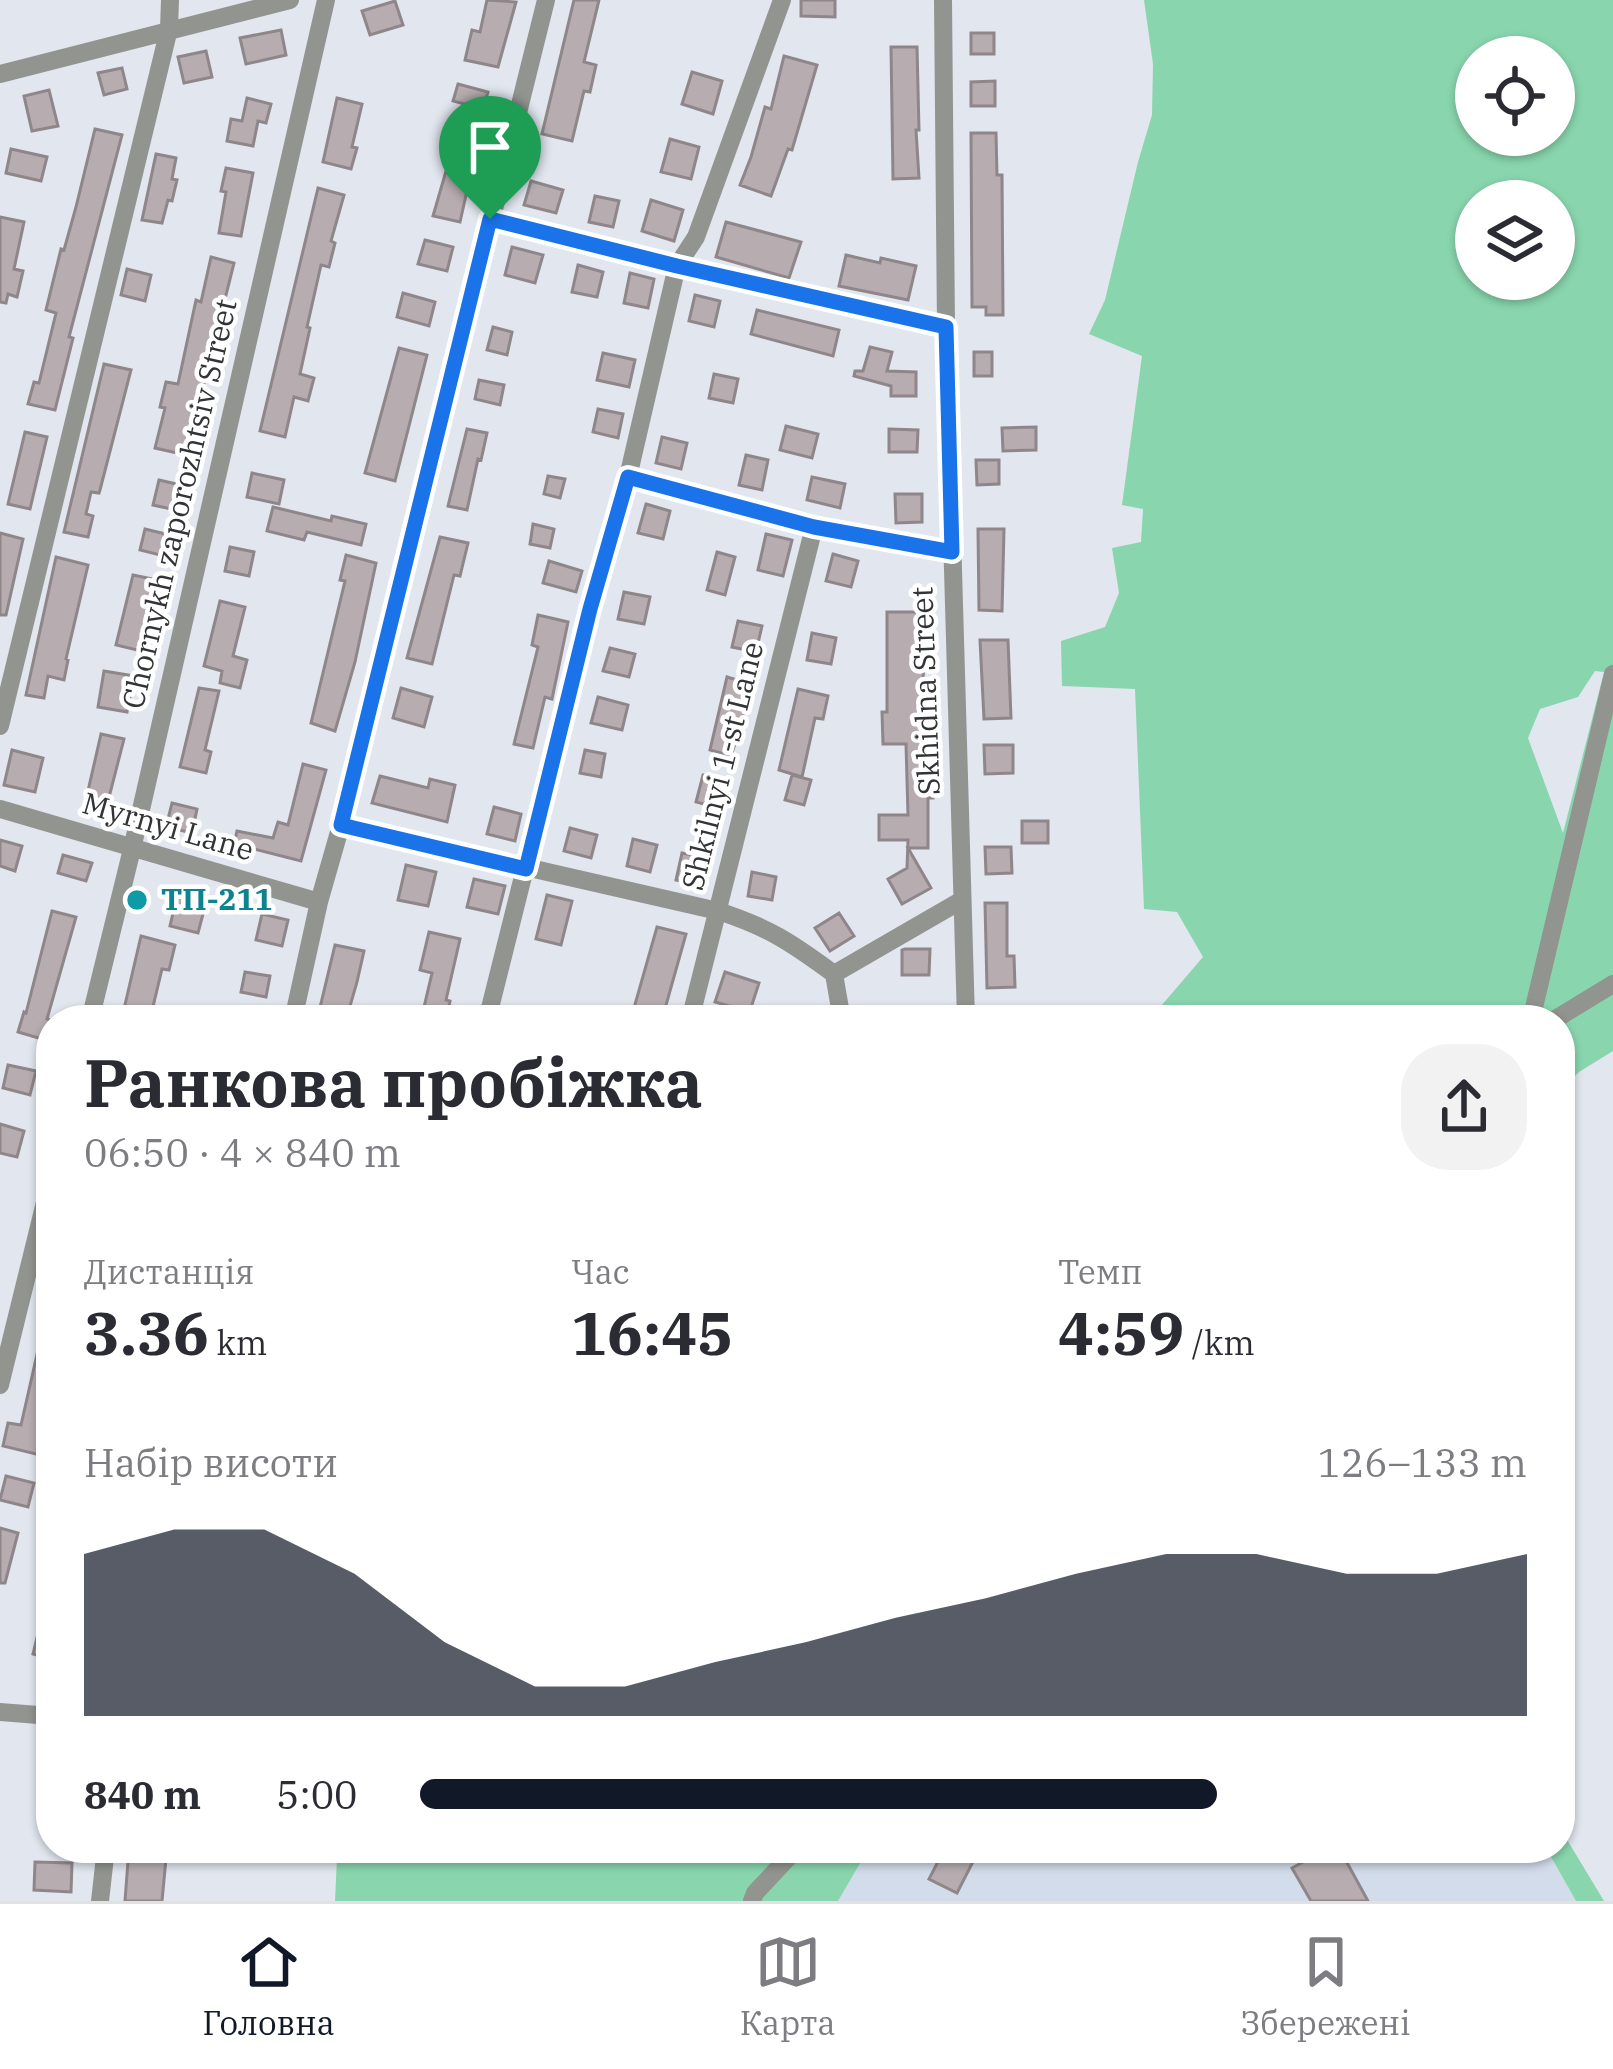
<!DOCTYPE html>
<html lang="uk">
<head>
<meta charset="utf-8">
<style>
  body { margin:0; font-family:"IBM Plex Serif",serif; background:#f2f2f3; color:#2b2b33; height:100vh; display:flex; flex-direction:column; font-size:45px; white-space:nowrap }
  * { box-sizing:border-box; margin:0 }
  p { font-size:39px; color:#7c7c81 }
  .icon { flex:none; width:66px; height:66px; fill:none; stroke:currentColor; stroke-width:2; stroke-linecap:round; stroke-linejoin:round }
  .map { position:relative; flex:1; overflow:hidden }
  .details { position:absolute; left:36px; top:1005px; width:1539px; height:858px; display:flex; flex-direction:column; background:#fff; border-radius:48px; box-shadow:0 3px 9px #0004 }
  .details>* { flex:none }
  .fabs { position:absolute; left:1455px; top:36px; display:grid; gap:24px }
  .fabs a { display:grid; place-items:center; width:120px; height:120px; border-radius:50%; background:#fff; box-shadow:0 3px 9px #0004; font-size:60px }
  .pin { position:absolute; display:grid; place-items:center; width:102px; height:102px; color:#fff; margin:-123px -51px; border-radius:50% 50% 50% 0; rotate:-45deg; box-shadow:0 0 12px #0007 }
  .pin .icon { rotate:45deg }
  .round { display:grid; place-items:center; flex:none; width:126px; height:126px; border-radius:48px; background:#f2f2f3 }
  .head { display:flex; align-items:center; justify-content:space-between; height:204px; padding:0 48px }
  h1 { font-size:66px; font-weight:700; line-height:90px }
  .stats { display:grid; grid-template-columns:repeat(3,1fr); gap:18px; height:204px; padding:12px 48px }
  .stats div { display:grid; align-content:center }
  .stats b { font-size:60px; font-weight:700 }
  .stats small { font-size:33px; font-weight:400 }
  .stats p { font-size:33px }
  .chart { height:336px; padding:24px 48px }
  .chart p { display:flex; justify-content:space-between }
  .chart svg { width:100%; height:216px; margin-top:12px; fill:#111827; opacity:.7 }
  ul { padding:0 48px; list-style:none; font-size:39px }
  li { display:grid; grid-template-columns:192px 144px 1fr; align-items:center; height:90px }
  li i { height:30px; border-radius:15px; background:#111827 }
  .dock { display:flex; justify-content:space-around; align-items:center; height:168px; border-top:3px solid #e1e1e2; background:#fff; font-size:33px; color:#7c7c81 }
  .dock a { display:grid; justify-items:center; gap:6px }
  .dock .current { color:#111827 }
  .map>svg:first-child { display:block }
</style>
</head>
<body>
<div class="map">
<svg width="1613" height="1901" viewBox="0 0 1613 1901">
  <rect width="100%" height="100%" fill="#e1e6ef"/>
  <!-- built -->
  <path fill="#d3dceb" d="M869,1848H1546L1576,1901H838Z"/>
  <!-- green -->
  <path fill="#89d6ae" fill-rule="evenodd" d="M1144,0H1613V1051L1579,1072L1560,1091V1020H1149L1203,957L1177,912L1144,909L1135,689L1062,686L1061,641L1105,627L1119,593L1112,548L1141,542L1143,509L1122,505L1142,356L1089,334L1105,300L1138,162L1152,115L1153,64ZM1476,57H1554V135H1476ZM1476,201H1554V279H1476ZM1595,671L1604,672L1563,833L1528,738L1540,709L1578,697Z
    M1560,1828L1604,1901H1576L1546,1848H1560Z
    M354,1848H869L838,1901H335L337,1858Z"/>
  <!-- building -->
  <path fill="#b7adb1" stroke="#8f868a" stroke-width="3" d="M487,0L516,2L498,67L465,60L472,30L480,32Z
    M574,0H599L584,62L596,65L590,92L584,91L572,141L542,134Z
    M801,0H835V17L801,16Z
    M395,1L403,25L370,35L362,11Z
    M281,30L286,55L246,64L240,38Z
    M971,33H994V54H971Z
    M891,47H917L919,130H916L919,178L893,179Z
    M206,51L212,77L184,83L178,57Z
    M784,56L817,65L792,150L788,149L771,196L740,185L751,157L765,107L771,109Z
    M122,68L127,89L104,95L98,73Z
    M692,72L722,81L713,114L682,104Z
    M995,81V106H971V82Z
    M458,84L488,92L483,109L453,101Z
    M49,90L58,126L32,131L24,96Z
    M247,98L271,104L266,123L258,121L253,146L227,141L231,119L242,121Z
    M337,98L362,104L352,147L357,148L351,169L323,162Z
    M95,129L122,135L69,337L73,338L55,410L28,404L34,382L39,383L56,313L46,310L61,249L64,250L76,207Z
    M971,133H996L997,175H1002L1003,315H986V307H972Z
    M670,139L699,147L691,179L661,172Z
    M455,140L477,146L460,222L433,216Z
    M11,149L47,157L41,181L6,173Z
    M156,154L176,158L172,179L177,180L172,201L168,200L162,223L142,220Z
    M226,168L253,173L241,236L219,233L226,192L221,191Z
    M531,181L563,190L556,213L524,205Z
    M318,188L344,195L331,241L335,243L329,267L321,265L307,327L310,328L300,374L314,378L308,401L294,397L285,437L260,431Z
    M595,196L619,201L613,227L589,222Z
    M651,200L683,210L674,241L642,231Z
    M0,217L24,222L14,269L23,271L17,297L8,294L6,303L0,302Z
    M726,222L801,242L789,278L716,257Z
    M425,240L453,247L447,271L418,264Z
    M512,247L543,255L535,283L505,275Z
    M846,255L880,263L881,258L916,266L908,300L839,286Z
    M211,257L234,263L186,455L155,448L165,408L160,407L166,382L178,384L196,300L201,302Z
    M578,265L603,272L597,297L572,292Z
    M127,269L151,275L145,301L121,295Z
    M630,273L654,279L648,308L624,303Z
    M403,293L435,302L429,326L397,317Z
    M695,295L720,301L714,327L689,321Z
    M757,310L839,330L833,356L751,334Z
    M493,327L512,332L507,355L487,350Z
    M870,347L892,352L887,371L916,372V396H891V386L854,376L855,371H863Z
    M399,348L427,355L395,481L365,473Z
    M974,352H992V376H974Z
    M603,353L635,360L629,387L597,380Z
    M104,364L131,370L100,490L99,493L91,492L86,514L93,516L88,537L64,532Z
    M714,374L738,379L733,403L709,398Z
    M479,380L504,385L500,405L475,399Z
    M598,409L623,414L618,438L593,432Z
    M786,426L818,434L812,458L780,450Z
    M1036,427V450L1003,451L1002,428Z
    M467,429L487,433L481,460L478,459L467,510L448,506Z
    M889,429L918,430L917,452H889Z
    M25,432L47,437L30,509L8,504Z
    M662,437L687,443L681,469L656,463Z
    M746,455L768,460L762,490L739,485Z
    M976,460H999V484L977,485Z
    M252,473L284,480L279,504L247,497Z
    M548,476L565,479L560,498L544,494Z
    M812,477L845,484L840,508L807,500Z
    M159,480L185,486L180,511L153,505Z
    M895,494H922V522L896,523Z
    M646,504L670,511L663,539L638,533Z
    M273,507L331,521L332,516L366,524L361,545L307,532L304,540L267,531Z
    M533,524L554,529L550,548L530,544Z
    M145,529L170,535L164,556L140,550Z
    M978,529H1004L1002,611L979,610Z
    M0,533L23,539L6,615H0Z
    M766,534L792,540L783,576L758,570Z
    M440,537L468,543L460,576L454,575L432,664L407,658Z
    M230,547L254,552L249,576L225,571Z
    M717,552L735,557L725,595L707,590Z
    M833,554L858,561L851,587L826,581Z
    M346,555L376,563L355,662L335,731L311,723L345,581L340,580Z
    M56,557L88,565L66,659L68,660L64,680L48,676L44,698L26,695Z
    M549,561L582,571L576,592L543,583Z
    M133,575L157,580L141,651L116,645Z
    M624,592L650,597L644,624L618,619Z
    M220,601L245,607L233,656L247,660L240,688L220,683L222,671L204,666Z
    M887,612H917V658H923L925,764H933V798H928V848H908L931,888L902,904L888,879L907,868L908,840H879V815H908L906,744H883L882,712H887Z
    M538,615L568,622L552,699L545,697L533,748L514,744L538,647L532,645Z
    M738,621L762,626L756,652L732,647Z
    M812,633L836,638L831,664L807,660Z
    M980,640H1008L1011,718L984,719Z
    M610,648L635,654L629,677L603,671Z
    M104,671L134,676L127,712L98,707Z
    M727,677L754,685L731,756L710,750Z
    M199,688L219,691L205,750L211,752L206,773L180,767Z
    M401,688L432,697L424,727L393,718Z
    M798,689L828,696L823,719L815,718L802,777L779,770Z
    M598,697L628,705L622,730L591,723Z
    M101,734L124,739L106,809L85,804Z
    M984,745H1013V773L985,774Z
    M12,750L43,758L35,792L4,785Z
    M585,750L605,754L601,777L580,773Z
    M303,764L326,770L301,861L234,844L237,831L273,838L278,822L288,825Z
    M703,775L726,781L719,808L696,802Z
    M792,775L811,780L804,805L785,800Z
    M380,776L428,788L430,779L455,785L447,822L372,803Z
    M172,803L197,809L192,833L166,827Z
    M494,807L521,814L515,841L487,834Z
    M1022,821H1048V843H1022Z
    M570,828L597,835L591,858L564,851Z
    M633,839L657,845L650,872L627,866Z
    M0,840L22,846L15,871L0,866Z
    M985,847H1011L1012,873L986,874Z
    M682,853L707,858L702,885L676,880Z
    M63,855L92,863L86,881L58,873Z
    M406,865L436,872L428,906L398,900Z
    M752,872L776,877L772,900L748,896Z
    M474,879L505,886L498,914L467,907Z
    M178,892L207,899L198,933L170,926Z
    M547,895L572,901L561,945L536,939Z
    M985,903H1007V956H1014L1015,987L987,988Z
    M52,911L76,917L47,1019L51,1020L45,1040L18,1032L24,1012L26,1013Z
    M839,913L854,936L830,951L815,928Z
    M262,914L288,920L282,946L256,940Z
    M657,927L686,934L663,1016L634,1008Z
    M429,932L460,939L446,1000L450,1001L446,1020H421L432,973L420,970Z
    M141,936L175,945L169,970L162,969L151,1015L124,1009Z
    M335,945L364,951L357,982L346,1020H317Z
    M905,949H930L929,975H902V950Z
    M245,972L270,976L266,997L241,992Z
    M725,972L759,983L747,1020H728L733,1007L715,1002Z
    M8,1065L36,1071L30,1095L3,1088Z
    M0,1124L24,1131L17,1157L0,1153Z
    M45,1319L51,1320V1407L40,1455L3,1446L8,1423L21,1425Z
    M6,1476L34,1483L28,1507L0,1500Z
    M0,1528L18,1533L5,1583H0Z
    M46,1601L51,1602V1659L33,1654Z
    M129,1848H167L162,1901H125Z
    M945,1848H980L957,1893L929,1879Z
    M1329,1848H1339L1368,1901H1311L1292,1868Z
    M35,1862L72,1863L71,1892L34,1890Z"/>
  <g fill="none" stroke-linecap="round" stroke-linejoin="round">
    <!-- minor -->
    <path stroke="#929490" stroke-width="18" d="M943,0L946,327L966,1020
      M0,74L290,0
      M490,219L677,266L946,327
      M628,477L814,527L952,552
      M0,726L169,29L170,0
      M0,809L319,902
      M341,825L718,911C768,927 792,943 834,974L842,1020
      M834,974L962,900
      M90,1020L132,849L326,0
      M293,1020L319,902L341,825L546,0
      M487,1020L590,609L628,477L677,266L696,237L782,0
      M690,1020L814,527
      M1531,1020L1613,674
      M1554,1020L1613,984
      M0,1385L51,1178
      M0,1712L51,1716
      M100,1901L106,1848
      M752,1901L755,1893L797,1848"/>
  </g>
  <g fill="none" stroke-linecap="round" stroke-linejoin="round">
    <!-- route casing -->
    <g stroke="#fff" stroke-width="24">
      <path id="route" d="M490,219L677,266L946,327L952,552L814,527L628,477L590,609L526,869L341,825Z"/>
    </g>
    <!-- route -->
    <use href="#route" stroke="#1a73e8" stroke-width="15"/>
  </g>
  <!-- markers -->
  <circle fill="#0f9aa8" stroke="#fff" stroke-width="4.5" cx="137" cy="900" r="12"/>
  <g text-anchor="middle" stroke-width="9" stroke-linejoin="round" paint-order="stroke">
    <!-- street labels -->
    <g font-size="30" fill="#313336" stroke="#fff">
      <text transform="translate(180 504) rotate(-77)" y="10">Chornykh zaporozhtsiv Street</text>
      <text transform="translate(926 691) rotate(-92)" y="10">Skhidna Street</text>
      <text transform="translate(723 766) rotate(-76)" y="10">Shkilnyi 1-st Lane</text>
      <text transform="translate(168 827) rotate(16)" y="10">Myrnyi Lane</text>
    </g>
    <!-- culture labels -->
    <g font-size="30" font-weight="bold" fill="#0d838f" stroke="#fff" text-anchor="start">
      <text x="161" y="910">ТП-211</text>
    </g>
  </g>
</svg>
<div class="fabs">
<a><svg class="icon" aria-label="locate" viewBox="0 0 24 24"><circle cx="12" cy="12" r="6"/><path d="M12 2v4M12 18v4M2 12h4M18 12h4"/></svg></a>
<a><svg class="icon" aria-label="layers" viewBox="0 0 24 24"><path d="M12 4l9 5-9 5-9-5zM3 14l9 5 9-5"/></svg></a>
</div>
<div class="pin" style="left:490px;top:219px;background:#1e9e55"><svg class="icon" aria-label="arrive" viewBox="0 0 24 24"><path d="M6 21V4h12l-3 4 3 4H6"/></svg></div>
<section class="details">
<div class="head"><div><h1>Ранкова пробіжка</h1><p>06:50 · 4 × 840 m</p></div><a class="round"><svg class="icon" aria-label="share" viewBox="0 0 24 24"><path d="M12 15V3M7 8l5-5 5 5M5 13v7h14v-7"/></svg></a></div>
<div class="stats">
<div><p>Дистанція</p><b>3.36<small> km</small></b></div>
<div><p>Час</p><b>16:45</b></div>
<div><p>Темп</p><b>4:59<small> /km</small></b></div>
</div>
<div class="chart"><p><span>Набір висоти</span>126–133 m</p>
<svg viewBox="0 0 160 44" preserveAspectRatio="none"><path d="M0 44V11L10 6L20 6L30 15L40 29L50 38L60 38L70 33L80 29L90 24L100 20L110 15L120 11L130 11L140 15L150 15L160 11V44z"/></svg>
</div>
<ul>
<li><b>840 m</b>5:00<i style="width:72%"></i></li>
</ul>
</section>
</div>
<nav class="dock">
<a class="current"><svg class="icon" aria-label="home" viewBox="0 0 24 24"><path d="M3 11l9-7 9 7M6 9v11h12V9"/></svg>Головна</a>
<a><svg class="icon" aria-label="map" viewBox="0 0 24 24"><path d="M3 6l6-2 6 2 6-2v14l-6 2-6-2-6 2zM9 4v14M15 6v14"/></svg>Карта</a>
<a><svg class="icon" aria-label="saved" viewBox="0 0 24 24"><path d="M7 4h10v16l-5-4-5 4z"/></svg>Збережені</a>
</nav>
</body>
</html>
